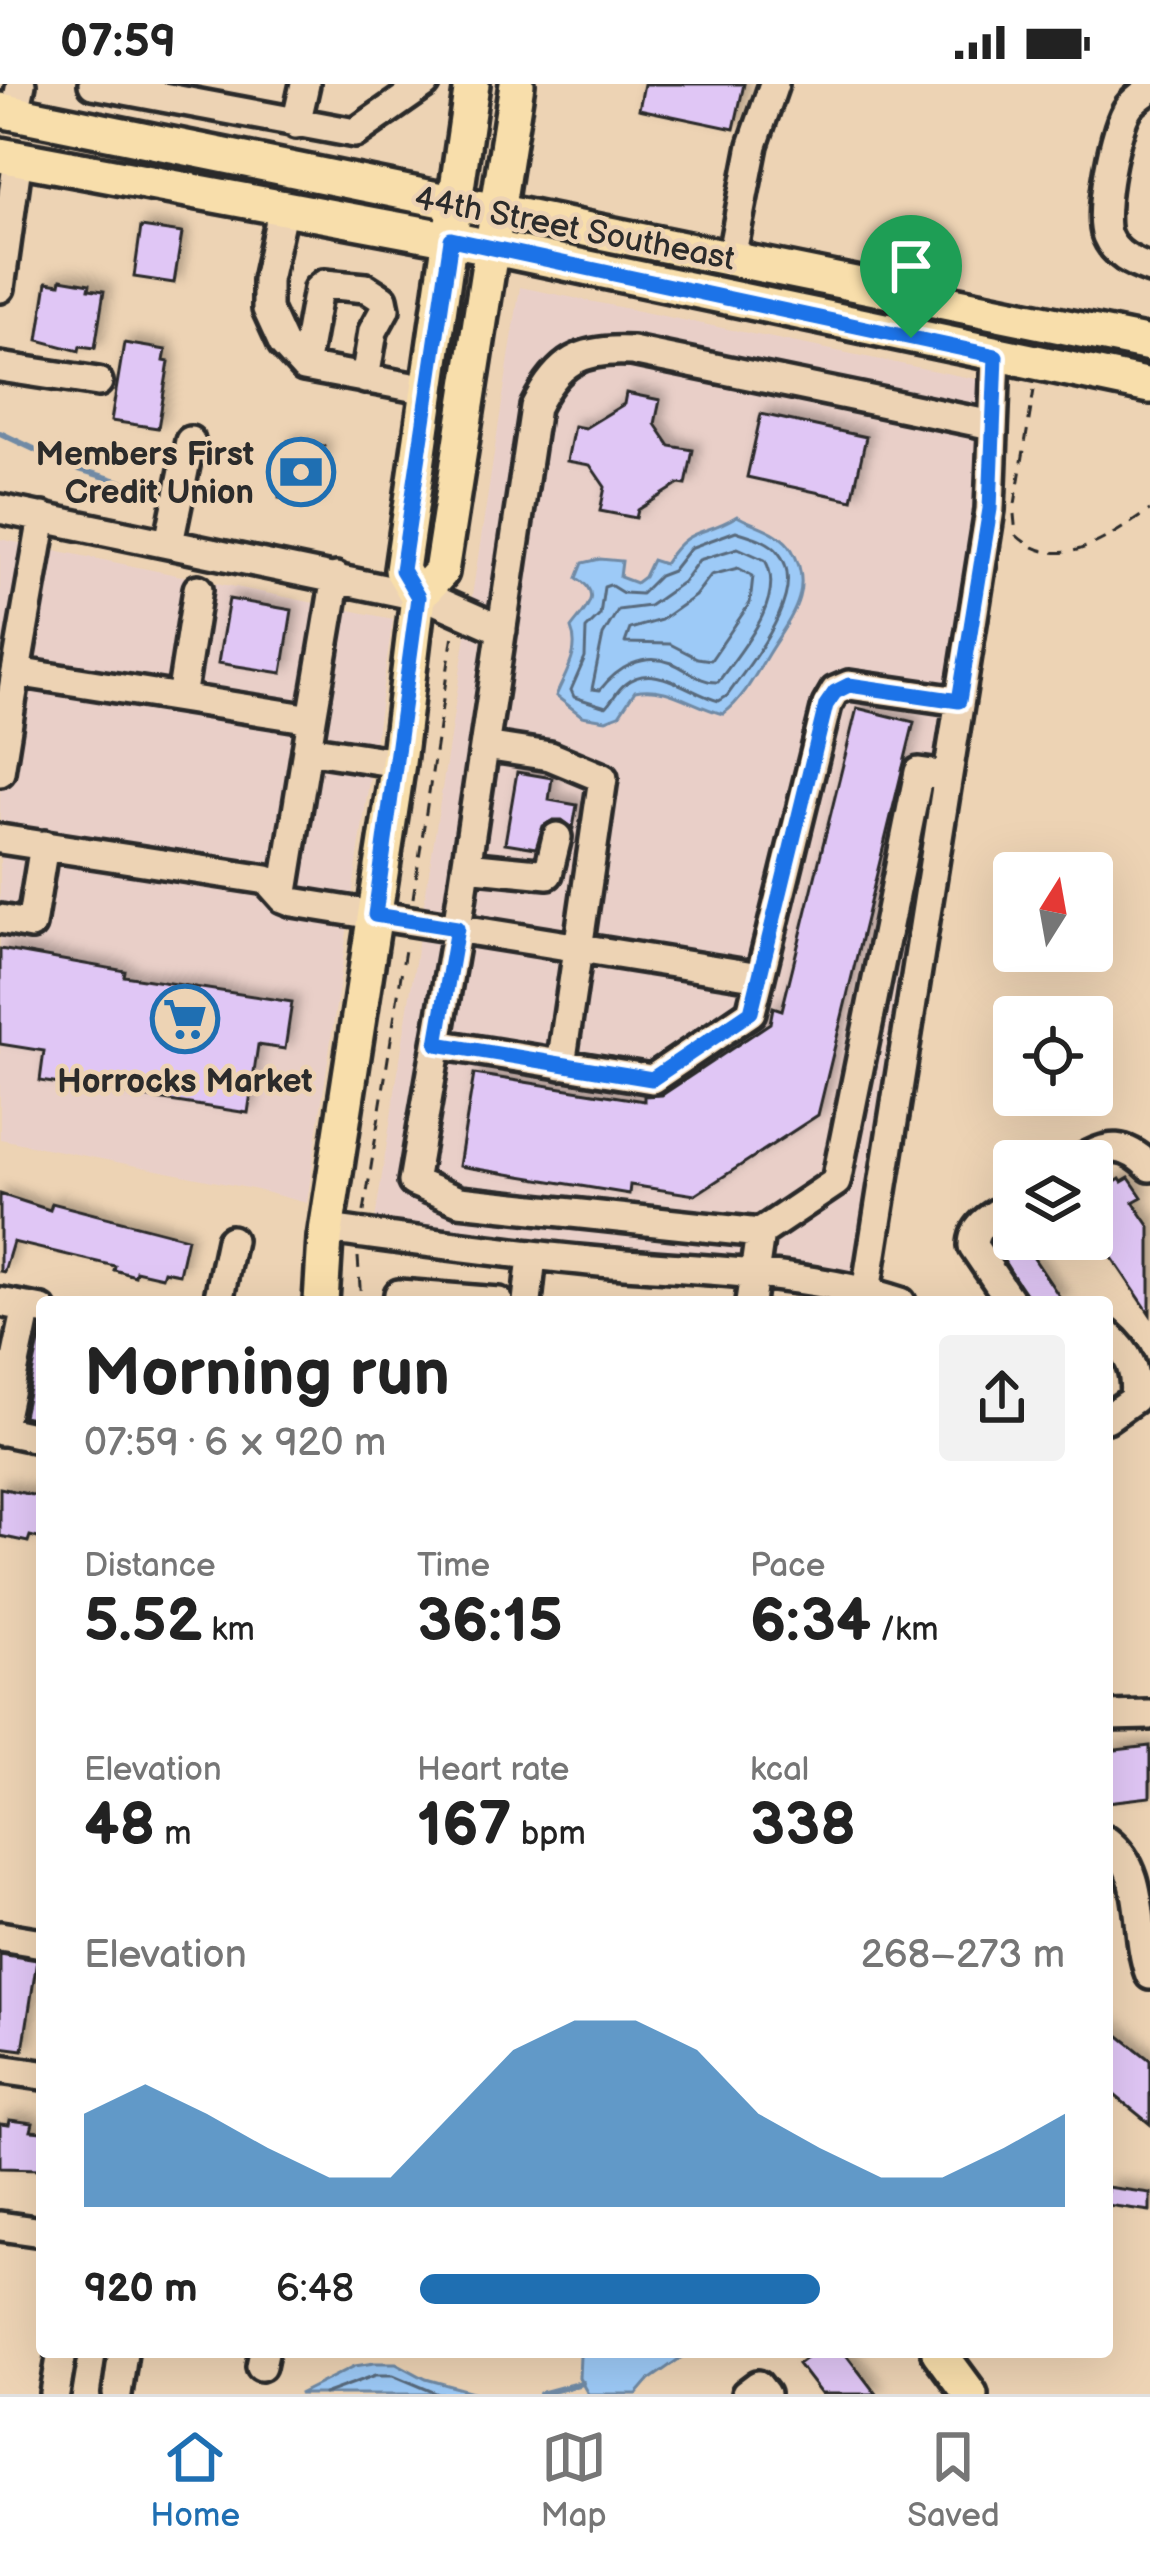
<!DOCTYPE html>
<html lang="en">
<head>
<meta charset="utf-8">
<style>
  body { margin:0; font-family:"Balsamiq Sans",sans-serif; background:#f2f2f2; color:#222; height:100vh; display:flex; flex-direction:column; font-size:45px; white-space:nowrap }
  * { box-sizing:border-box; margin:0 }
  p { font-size:39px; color:#767676 }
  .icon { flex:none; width:66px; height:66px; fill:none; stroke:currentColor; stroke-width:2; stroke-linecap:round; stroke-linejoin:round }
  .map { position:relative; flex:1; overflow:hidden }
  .drawer { position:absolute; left:36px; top:1212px; width:1077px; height:1062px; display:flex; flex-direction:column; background:#fff; border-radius:12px; box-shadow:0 12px 48px #0002 }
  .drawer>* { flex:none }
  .needle { width:78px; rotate:11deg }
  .tools { position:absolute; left:993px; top:768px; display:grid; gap:24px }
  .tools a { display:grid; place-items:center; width:120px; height:120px; border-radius:12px; background:#fff; box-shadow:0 12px 48px #0002; font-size:60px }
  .pin { position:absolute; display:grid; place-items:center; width:102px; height:102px; color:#fff; margin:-123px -51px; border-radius:50% 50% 50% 0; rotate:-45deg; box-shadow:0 0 12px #0007 }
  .pin .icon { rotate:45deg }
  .round { display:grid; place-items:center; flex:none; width:126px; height:126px; border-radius:12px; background:#f2f2f2 }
  .summary { display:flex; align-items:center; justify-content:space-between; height:204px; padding:0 48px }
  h1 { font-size:66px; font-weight:700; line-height:90px }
  .stats { display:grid; grid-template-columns:repeat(3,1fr); gap:18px; height:204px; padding:12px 48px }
  .stats div { display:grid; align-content:center }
  .stats b { font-size:60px; font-weight:700 }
  .stats small { font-size:33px; font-weight:400 }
  .stats p { font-size:33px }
  .chart { height:336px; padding:24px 48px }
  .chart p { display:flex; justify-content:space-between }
  .chart svg { width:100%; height:216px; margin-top:12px; fill:#1f6fb2; opacity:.7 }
  ul { padding:0 48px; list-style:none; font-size:39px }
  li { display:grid; grid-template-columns:192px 144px 1fr; align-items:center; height:90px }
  li i { height:30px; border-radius:15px; background:#1f6fb2 }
  .status { display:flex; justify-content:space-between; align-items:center; height:84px; padding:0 60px; background:#fff; direction:ltr }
  .status svg { height:33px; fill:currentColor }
  .menu { display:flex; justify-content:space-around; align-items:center; height:168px; border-top:3px solid #e0e0e0; background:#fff; font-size:33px; color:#767676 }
  .menu a { display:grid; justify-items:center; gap:6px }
  .menu .active { color:#1f6fb2 }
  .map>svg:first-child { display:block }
</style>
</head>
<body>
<div class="status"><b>07:59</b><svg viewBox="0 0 49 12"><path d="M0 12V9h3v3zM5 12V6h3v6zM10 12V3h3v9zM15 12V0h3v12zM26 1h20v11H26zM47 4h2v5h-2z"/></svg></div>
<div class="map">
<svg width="1150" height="2310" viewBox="0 0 1150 2310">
  <defs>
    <filter id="shadow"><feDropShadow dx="6" dy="-6" stdDeviation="6" flood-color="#0004"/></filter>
  </defs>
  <rect width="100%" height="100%" fill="#edd3b4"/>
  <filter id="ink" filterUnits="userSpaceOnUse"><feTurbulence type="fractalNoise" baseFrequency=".00833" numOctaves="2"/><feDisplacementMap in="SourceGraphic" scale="24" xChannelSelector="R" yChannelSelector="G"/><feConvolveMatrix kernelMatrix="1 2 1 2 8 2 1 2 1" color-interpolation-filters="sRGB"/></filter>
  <g filter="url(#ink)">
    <!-- built -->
    <path fill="#e9cfc8" d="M520,203L1010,302L1006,404L855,1188L375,1136Z
      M0,455L393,535L307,1119L253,1105L0,1055Z"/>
    <!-- water -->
    <path fill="#9dcaf7" stroke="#6f8aa5" stroke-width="3" d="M737,432C755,442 781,447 792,466C816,507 788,537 768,570C755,592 743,615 723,630C692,622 666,600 635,607L619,631L606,636L582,632L556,612C565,590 581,568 571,544C583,527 605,511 577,494L583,479L600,475L622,477L620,493L636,499L644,493L652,476L664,480C690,440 701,454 737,432Z
      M585,2268H689L649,2296L637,2310H588L579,2294L580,2272Z
      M374,2279H396L426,2295L480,2310H299L355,2282Z"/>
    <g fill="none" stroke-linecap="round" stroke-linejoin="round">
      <!-- shore -->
      <path stroke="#596b7d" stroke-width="3" d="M736,447C750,452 769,456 778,468C811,507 750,579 727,612L719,617C690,610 654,576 625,600C617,606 612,617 606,623L574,613L571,606L585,574L586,545L600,531L604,503L610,501L623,509L641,510L659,492L672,487L690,464Z
        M738,464L765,476C787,515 741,566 718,598C700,599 689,586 672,579C643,568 617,584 600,606L592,605L603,551L618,526L649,522L683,498L699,476Z
        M738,484L753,492L750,519L711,576L697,574L670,560L625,559L630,545L661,536L695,512L711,491Z
        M324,2310L376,2291H393L438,2310"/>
      <!-- stream -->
      <path stroke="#6f8aa5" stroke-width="6" d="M0,349L72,383L154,408
        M541,2310L582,2299"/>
    </g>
    <!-- building -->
    <path fill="#e0c6f5" stroke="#2b2b2b" stroke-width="3" filter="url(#shadow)" d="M644,0H744L734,45L639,25Z
      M141,143L182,149L174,199L134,193Z
      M61,195L90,200L89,205L104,207L95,264L80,262L79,267L38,256L47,198L60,200Z
      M124,259L166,266L164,277L169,278L158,344L111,337Z
      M626,309L660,316L655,340L670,362L693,366L686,401L679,400L638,426L636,434L600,427L605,403L590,381L567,377L574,342L585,344L624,320Z
      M761,330L866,353L852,416L747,393Z
      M288,357L324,362L315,419L279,414Z
      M229,515L292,526L282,589L218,579Z
      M857,624L914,638L818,1031L695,1111L630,1101L629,1110L459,1082L474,990L644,1017V1012L662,1011L770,939L773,923L782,926Z
      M517,688L552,694L549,716L577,721L573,744L562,736H553L543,742L536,764L505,759Z
      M0,865L125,887L124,892L292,918L285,965L258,961L248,1029L40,997L44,967L0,960Z
      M1129,1094L1142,1113L1133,1118L1150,1143V1230L1092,1144V1113L1120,1095L1122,1098Z
      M0,1110L50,1126L52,1119L187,1154L179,1190L164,1187L162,1193L136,1187L135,1192L114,1186L115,1182L13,1158L4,1188L0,1187Z
      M1009,1155H1021L1063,1218H1029L996,1164Z
      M42,1244V1336L23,1332Z
      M0,1404L37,1412V1416L42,1417V1455L30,1452L28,1458L0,1452Z
      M1150,1662V1713L1107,1718V1667Z
      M0,1870L37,1876L23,1966L0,1963Z
      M1107,1942L1150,1976V2040L1107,2005Z
      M10,2036L33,2039L31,2047L42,2048V2085L0,2084V2040L9,2041Z
      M1107,2103L1150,2109V2127L1107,2121Z
      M814,2268H844L876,2310H821L798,2280Z"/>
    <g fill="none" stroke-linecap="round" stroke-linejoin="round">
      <!-- minor casing -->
      <g stroke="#2b2b2b" stroke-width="36">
        <path id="minor" d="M93,0L355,49L425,0
          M1150,5C1143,10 1134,16 1129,23C1115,42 1098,130 1107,152C1115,171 1132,178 1150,185
          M15,29L21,0
          M296,40L305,0
          M283,123L267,196V225L283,260L304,283L428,306
          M731,174L753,61L774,0
          M0,204L18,74
          M0,283L98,298
          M304,283L318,205L324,200L366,204L383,215L385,225L373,247L365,295
          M0,425L432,515L502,546
          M169,459L190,357
          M16,588L43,433
          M181,614L198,505
          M312,635L336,493
          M485,662L550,672L603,694L561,981
          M307,665L398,679
          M0,688L16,588L312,635L283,814
          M947,692L919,688L836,1098L760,1149L459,1117L413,1098L457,844L535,323C558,277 581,264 632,267L992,341
          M0,755L267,796L283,814L293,818L760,893L827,621L835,607L849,601L959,617
          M466,782L548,790L557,753
          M0,835L31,841L44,761
          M437,960L652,995L751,928L760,893
          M1080,1077C1108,1059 1126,1059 1150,1083
          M327,1145C418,1157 509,1170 600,1178C695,1186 812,1188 901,1218
          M866,1208L990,426L996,272
          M0,1218L42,1226
          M218,1218L231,1156
          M398,1218L399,1210L499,1218
          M527,1218L532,1172
          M750,1218L760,1149
          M1011,1218L973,1162C973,1139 996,1130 1014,1119
          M1107,1250C1129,1269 1137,1286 1134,1315L1107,1334
          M0,1346L42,1355
          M1,1347L27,1223
          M1107,1632L1150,1631
          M1107,1757C1149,1789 1133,1846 1150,1891
          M0,1852L42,1859
          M0,1985L42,1991
          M0,2142L42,2148
          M261,2282L264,2268
          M55,2310L62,2268
          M117,2310L123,2268
          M746,2310L758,2301L765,2310"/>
      </g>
      <!-- major casing -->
      <g stroke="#2b2b2b" stroke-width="42">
        <path id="major" d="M0,26L1150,260
          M0,71L451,155L1150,302
          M418,513L402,486L472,0
          M321,1218L325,1154L398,679L418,513L441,488L517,0
          M939,2268L970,2310"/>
      </g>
      <!-- path -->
      <path stroke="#2b2b2b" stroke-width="3" stroke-dasharray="12 9" stroke-linecap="butt" d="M1015,420L1034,306
        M1014,430L1016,451C1060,492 1110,452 1150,426
        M413,814L453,550
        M364,1128L406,859
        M358,1173L361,1218"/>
      <!-- minor -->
      <use href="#minor" stroke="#edd3b4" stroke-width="27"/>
      <!-- major -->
      <use href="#major" stroke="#f8deab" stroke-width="33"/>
    </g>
  </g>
  <g fill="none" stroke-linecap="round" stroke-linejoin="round" filter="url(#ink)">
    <!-- route casing -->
    <g stroke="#fff" stroke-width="24">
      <path id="route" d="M451,155L996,272L990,425L959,617L849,601L835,608L826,621L751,928L652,995L437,960L457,844L375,831L418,513L402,486Z"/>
    </g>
    <!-- route -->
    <use href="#route" stroke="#1a73e8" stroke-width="15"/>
  </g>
  <!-- icons -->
  <defs>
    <g id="bank-ring" transform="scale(3.45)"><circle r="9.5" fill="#edd3b4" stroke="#1f6fb2" stroke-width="1.5"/><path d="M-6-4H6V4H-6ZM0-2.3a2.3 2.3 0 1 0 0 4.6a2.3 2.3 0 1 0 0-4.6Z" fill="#1f6fb2"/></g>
    <g id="supermarket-ring" transform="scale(3.45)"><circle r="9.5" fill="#edd3b4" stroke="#1f6fb2" stroke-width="1.5"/><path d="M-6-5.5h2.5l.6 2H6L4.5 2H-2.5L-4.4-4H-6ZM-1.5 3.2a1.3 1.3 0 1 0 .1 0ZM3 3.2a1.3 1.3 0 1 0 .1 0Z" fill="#1f6fb2"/></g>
  </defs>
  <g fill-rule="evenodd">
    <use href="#bank-ring" x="301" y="388"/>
    <use href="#supermarket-ring" x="185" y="935"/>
  </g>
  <g text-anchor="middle" stroke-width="9" stroke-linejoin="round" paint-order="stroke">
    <!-- street labels -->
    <g font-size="33" fill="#2b2b2b" stroke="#edd3b4">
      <text transform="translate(575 143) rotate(11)" y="12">44th Street Southeast</text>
    </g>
    <!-- poi labels -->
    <g font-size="33" font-weight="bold" fill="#2b2b2b" stroke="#edd3b4" text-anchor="end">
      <text x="254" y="381">Members First<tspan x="254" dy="38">Credit Union</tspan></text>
      <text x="185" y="1008" text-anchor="middle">Horrocks Market</text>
    </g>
  </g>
</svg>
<div class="tools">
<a><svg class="needle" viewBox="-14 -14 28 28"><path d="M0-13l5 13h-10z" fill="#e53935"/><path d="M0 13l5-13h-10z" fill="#767676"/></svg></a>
<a><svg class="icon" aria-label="locate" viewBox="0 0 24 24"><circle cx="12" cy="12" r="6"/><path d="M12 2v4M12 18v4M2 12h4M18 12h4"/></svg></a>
<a><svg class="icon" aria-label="layers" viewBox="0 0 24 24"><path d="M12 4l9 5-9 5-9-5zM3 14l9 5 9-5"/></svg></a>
</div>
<div class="pin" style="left:911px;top:254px;background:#1e9e55"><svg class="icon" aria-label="arrive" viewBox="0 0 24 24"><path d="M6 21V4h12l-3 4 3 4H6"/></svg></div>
<section class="drawer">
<div class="summary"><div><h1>Morning run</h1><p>07:59 · 6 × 920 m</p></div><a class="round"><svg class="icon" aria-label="share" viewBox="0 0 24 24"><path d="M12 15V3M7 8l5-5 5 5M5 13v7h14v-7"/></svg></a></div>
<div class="stats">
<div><p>Distance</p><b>5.52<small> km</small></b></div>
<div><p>Time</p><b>36:15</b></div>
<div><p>Pace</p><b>6:34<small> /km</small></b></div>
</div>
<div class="stats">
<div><p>Elevation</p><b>48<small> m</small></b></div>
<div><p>Heart rate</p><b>167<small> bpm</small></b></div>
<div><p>kcal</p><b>338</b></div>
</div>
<div class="chart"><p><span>Elevation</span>268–273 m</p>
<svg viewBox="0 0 160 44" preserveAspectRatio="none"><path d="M0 44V25L10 19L20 25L30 32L40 38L50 38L60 25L70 12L80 6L90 6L100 12L110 25L120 32L130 38L140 38L150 32L160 25V44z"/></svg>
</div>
<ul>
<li><b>920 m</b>6:48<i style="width:62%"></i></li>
</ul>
</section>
</div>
<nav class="menu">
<a class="active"><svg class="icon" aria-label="home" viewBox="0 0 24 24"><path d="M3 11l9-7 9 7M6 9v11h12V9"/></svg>Home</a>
<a><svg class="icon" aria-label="map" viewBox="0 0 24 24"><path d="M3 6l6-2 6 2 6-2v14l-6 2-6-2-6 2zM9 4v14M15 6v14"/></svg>Map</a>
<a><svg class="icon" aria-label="saved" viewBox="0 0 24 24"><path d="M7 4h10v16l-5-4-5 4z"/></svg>Saved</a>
</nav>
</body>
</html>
